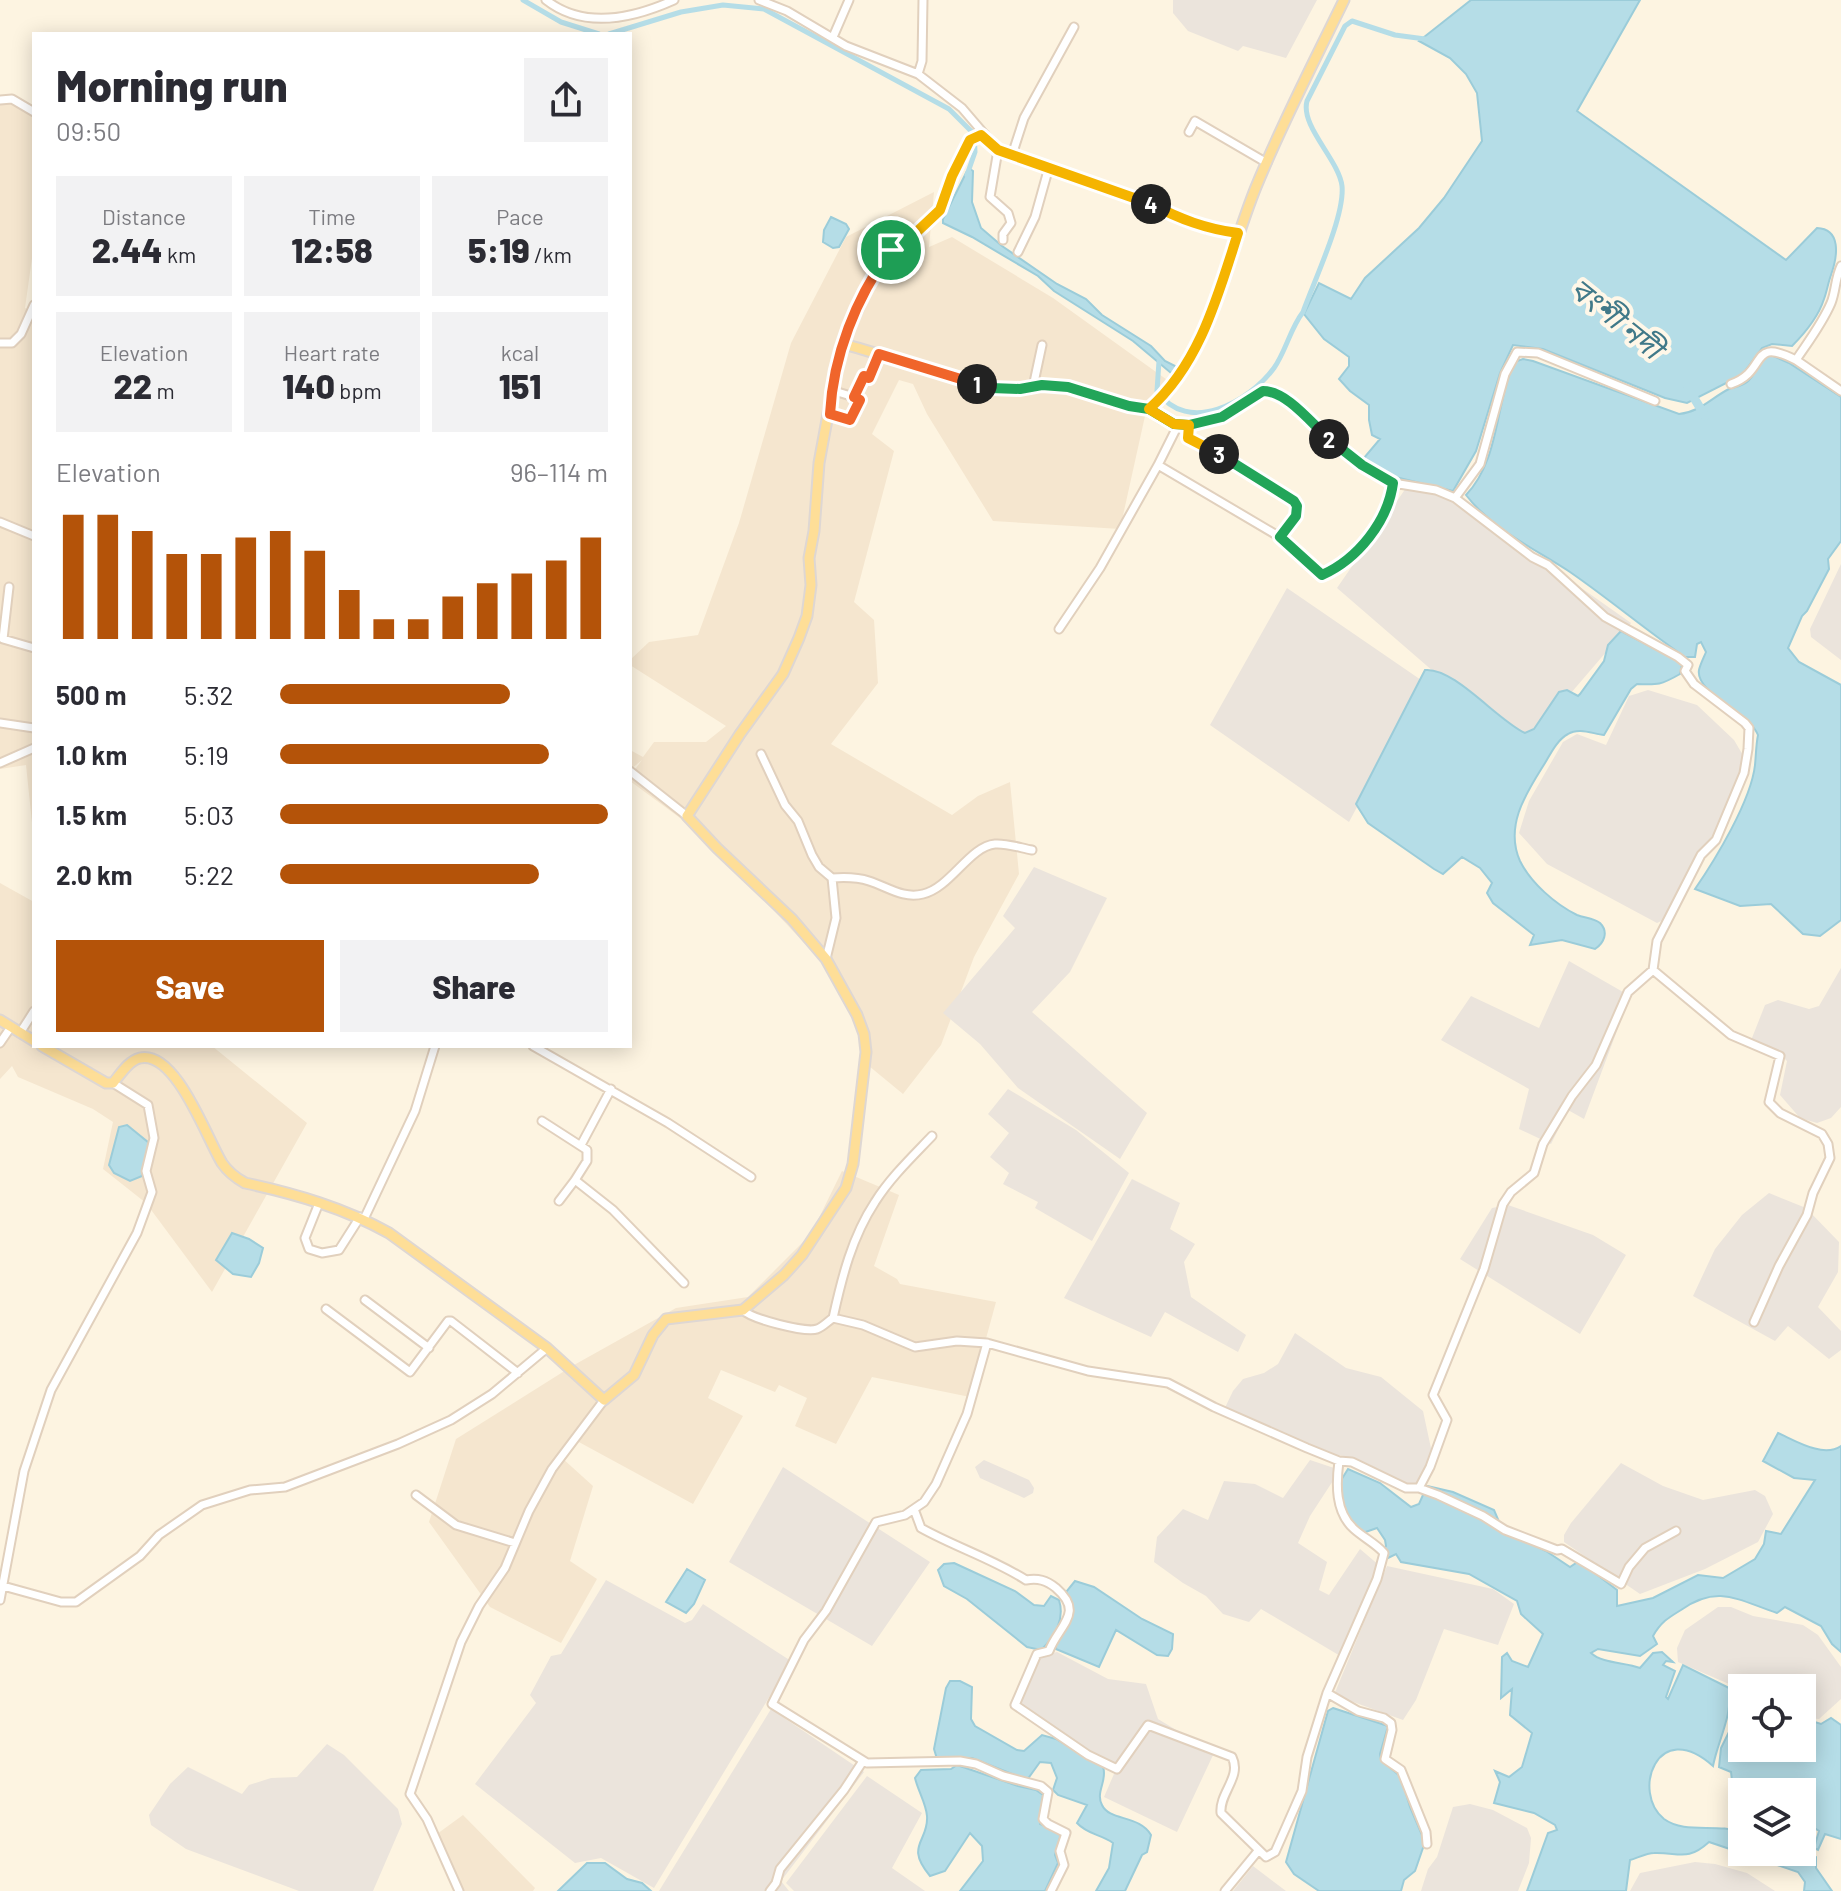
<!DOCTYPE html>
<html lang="en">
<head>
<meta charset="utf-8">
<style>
  body { margin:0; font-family:Barlow,"Noto Sans Bengali",sans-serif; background:#f2f2f3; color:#2b2b33; height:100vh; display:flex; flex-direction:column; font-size:30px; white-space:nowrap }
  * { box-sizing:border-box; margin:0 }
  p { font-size:26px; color:#7c7c81 }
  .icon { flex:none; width:44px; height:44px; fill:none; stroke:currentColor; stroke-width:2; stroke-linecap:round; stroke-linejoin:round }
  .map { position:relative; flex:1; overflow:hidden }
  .side { position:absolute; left:32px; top:32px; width:600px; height:1016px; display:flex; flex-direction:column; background:#fff; border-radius:0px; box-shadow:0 4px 20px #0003 }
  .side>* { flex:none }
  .buttons { position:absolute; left:1728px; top:1674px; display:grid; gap:16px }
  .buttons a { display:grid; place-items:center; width:88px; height:88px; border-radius:0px; background:#fff; box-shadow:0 4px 20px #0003; font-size:40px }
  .pin { position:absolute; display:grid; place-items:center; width:68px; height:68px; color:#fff; margin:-34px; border:4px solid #fff; border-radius:50%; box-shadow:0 2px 8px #0007 }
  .km { position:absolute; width:40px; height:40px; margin:-20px; border-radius:50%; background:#222; color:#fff; font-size:22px; line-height:40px; text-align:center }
  .round { display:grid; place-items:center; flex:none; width:84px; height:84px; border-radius:0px; background:#f2f2f3 }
  .head { display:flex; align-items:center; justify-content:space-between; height:136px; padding:0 24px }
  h1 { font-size:44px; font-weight:800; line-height:60px }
  .metrics { display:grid; grid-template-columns:repeat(3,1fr); gap:12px; height:136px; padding:8px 24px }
  .metrics div { display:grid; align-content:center; border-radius:0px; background:#f2f2f3; text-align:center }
  .metrics b { font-size:34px; font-weight:800 }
  .metrics small { font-size:22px; font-weight:400 }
  .metrics p { font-size:22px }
  .chart { height:224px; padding:16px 24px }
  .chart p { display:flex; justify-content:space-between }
  .chart svg { width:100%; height:144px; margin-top:8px; stroke:#b45309; stroke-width:6 }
  .button { display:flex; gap:16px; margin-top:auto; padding:16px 24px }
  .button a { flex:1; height:92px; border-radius:0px; background:#b45309; color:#fff; font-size:32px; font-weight:800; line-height:92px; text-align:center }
  .button a+a { background:#f2f2f3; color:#2b2b33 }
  ul { padding:0 24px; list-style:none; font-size:26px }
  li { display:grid; grid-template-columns:128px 96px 1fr; align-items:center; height:60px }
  li i { height:20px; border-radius:10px; background:#b45309 }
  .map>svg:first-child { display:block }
</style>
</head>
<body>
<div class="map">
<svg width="1841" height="1891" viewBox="0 0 1841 1891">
  <rect width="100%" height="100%" fill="#fdf4e1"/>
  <!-- residential -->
  <path fill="#f5e6cf" d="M0,96L34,117V244L25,308L34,312V842L26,765L0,769Z
    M934,192L929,247L952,237L1053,298L1170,382L1147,407L1120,529L993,521L927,414L913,384L899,380L872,434L894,451L854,602L874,620L878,683L831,744L952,815L978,796L1010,782L1019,874L974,957L941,1045L903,1094L869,1066L860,1018L836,977L761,897L680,818L630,781V776L642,760L630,770V750L643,757L654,742H706L726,726L630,665V660L649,642L698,635L739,523L791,343L846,237Z
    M0,883L34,902V1046H212L307,1123L212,1292L146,1203L103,1169L113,1122L93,1109L18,1077L12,1066L0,1079Z
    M842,1171L899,1195L874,1266L897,1279L900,1284L996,1302L970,1397L872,1377L836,1444L795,1426L807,1398L779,1385L775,1392L721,1370L708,1398L743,1416L693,1504L577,1441L562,1458L593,1486L570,1561L597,1579L561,1643L490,1607L429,1522L456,1439L574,1365L676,1308L748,1297L811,1234Z
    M463,1815L535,1888L533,1891H462L437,1834Z"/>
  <!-- industrial -->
  <path fill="#ebe4dc" d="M1173,0H1317L1286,58L1243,46L1238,51L1188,31L1173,13Z
    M1417,472L1631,623L1523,749L1337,588Z
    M1841,564V660L1811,637L1810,629Z
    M1287,588L1424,682L1349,822L1210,725Z
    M1648,690L1697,705L1734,740L1747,762L1716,845L1708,855L1698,860L1668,918L1657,923L1547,864L1519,833L1529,801L1563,742L1577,734L1606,745L1629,696Z
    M1034,867L1107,898L1070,972L1032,1012L1147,1113L1120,1159L1018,1088L980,1044L943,1013L1015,928L1003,916Z
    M1569,961L1630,996L1584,1119L1568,1110L1551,1144L1519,1129L1529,1089L1441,1040L1471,996L1539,1028Z
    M1841,968V1107L1831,1118L1817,1123L1800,1118L1780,1095L1787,1061L1780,1054L1750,1043L1765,1005L1778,1000L1809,1009L1819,1006Z
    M1008,1089L1076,1130L1129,1173L1092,1241L1035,1208L1038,1202L1003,1184L1009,1173L990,1157L1009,1133L988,1114Z
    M1132,1179L1180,1203L1170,1229L1195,1244L1184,1262L1191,1297L1246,1335L1238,1352L1165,1312L1151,1337L1064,1298Z
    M1769,1193L1806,1208L1839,1242L1838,1272L1818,1307L1841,1331V1350L1829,1359L1788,1326L1775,1341L1693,1296L1715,1249L1742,1215Z
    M1508,1205L1593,1235L1626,1255L1580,1334L1460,1259L1492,1208Z
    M1295,1333L1346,1368L1381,1377L1423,1411L1432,1453L1426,1475L1405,1492L1345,1456L1310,1453L1222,1414L1233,1391L1243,1379L1264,1373L1278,1364Z
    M984,1460L1029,1480L1034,1488L1033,1493L1024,1498L980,1478L975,1467Z
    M1310,1460L1340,1470L1310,1516L1298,1543L1327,1562L1319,1590L1329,1595L1360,1549L1380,1566L1342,1657L1261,1609L1249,1622L1223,1614L1206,1596L1183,1583L1154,1562L1157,1537L1183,1509L1208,1520L1224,1481L1255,1484L1283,1498Z
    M1621,1463L1663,1486L1703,1500L1755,1490L1765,1496L1773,1514L1758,1542L1705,1569L1640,1594L1564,1542V1535L1571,1523Z
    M783,1467L930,1562L872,1646L729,1562Z
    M1387,1566L1493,1589L1514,1604L1498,1645L1444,1629L1416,1700L1403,1720L1334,1695Z
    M606,1580L685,1623L692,1620L703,1604L791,1661L654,1888L601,1858L575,1863L475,1784L536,1703L530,1695L551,1656L561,1654Z
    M1718,1607H1731L1753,1616L1803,1625L1818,1635L1841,1667V1699L1819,1719L1807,1718L1802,1715V1688H1742V1711L1738,1694L1729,1684L1678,1662L1677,1648L1685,1630Z
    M1057,1652L1108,1679L1146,1684L1158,1719L1214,1753L1177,1832L1104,1797L1117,1767L1071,1741L1018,1704L1038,1657Z
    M771,1709L864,1772L781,1881L789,1891H659Z
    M327,1744L344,1755L398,1809L402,1824L373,1891H299L186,1849L151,1825L149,1815L170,1784L188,1767L242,1794L249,1785L271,1778L297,1777Z
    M867,1776L922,1813L892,1868L925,1891H794L786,1883Z
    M1470,1804L1493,1810L1527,1828L1531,1838L1529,1863L1518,1891H1421L1428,1869L1437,1857L1453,1807Z
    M1695,1862L1715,1864L1747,1873L1775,1891H1630L1640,1873Z
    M1253,1866L1286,1891H1233Z"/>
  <!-- water -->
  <path fill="#b5dde7" stroke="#9bccd9" stroke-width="2" d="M1471,0H1640L1577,111L1786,260L1817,228C1841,229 1838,255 1831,275C1828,283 1827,291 1824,299C1818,318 1805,333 1792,346L1772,344L1762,348L1742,375L1687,403L1665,398L1543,349L1513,345L1500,373L1476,451L1453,491L1383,474L1363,459L1380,439L1372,435L1369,420V405L1350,391L1339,379L1349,366V357L1324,339L1304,314L1319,283L1351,299L1365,278L1419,228L1444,198L1482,141L1477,93L1466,74L1450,58L1419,41Z
    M970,169L973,171L972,202L981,228L1002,246L1057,284L1086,299L1102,315L1151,346L1165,361L1177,367L1175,372L1171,373L1133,341L1054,291L1038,276L972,237L943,223V219L967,171Z
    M831,217L846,224L849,229L839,247L833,248L823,242L824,230Z
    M1771,355L1789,363L1841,397V541L1828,559L1829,569L1807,611L1802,616L1788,648L1799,662L1841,685V920L1820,936L1803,934L1771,904L1740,906L1695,889C1715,860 1751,801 1755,765C1756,755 1756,745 1758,735C1749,712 1695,693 1699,670C1700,665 1704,657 1706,652L1701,642L1697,644L1695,657H1685C1646,630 1609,599 1570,572C1535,549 1492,529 1466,495C1500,459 1495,405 1514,362L1523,359L1533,361L1679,414C1700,412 1711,398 1729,389C1735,387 1742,386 1747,382C1757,374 1758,359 1771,355Z
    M1621,631L1676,660L1682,665L1680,674C1661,685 1658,685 1637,684L1631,689L1604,735C1593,734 1579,727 1568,734C1557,740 1551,753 1545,763C1527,792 1504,825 1520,861C1531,883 1555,904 1577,915C1585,918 1594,918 1600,923C1609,932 1604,943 1595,949L1562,940L1530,945L1534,935L1493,903L1487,893L1492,883L1480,868L1462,857L1443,874L1434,869L1368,823L1356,804L1425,670C1454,667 1497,720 1525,733L1534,729L1559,692L1567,690L1578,696L1580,694L1604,661L1608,645Z
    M127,1125L149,1143L142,1176L130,1181L114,1173L109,1165L119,1127Z
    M232,1233L249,1239L263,1248L259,1263L251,1277L233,1274L216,1260Z
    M1778,1433C1796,1441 1823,1458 1841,1446V1652L1832,1644L1821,1626L1785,1607L1777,1613C1738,1600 1718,1584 1681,1610C1668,1618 1661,1622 1653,1636L1657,1644L1640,1656L1598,1649L1591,1653C1603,1664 1625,1662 1640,1668L1653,1653L1662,1652L1673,1662L1666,1661L1663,1665L1675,1671L1666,1697L1668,1699L1683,1665L1729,1688C1733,1715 1718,1740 1713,1766C1657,1716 1631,1793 1664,1819C1686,1835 1718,1822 1742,1833V1852H1797L1808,1858L1811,1854L1816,1857V1868L1832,1891H1804L1805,1882L1798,1872L1709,1842C1687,1862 1679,1852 1654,1853C1647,1853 1637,1858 1630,1860L1626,1891H1527L1548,1833L1557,1830L1555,1825L1534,1813L1494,1803L1500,1782L1495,1771L1509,1777L1522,1767L1532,1733L1510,1715L1512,1689L1501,1698L1502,1657L1507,1653L1512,1661L1528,1667L1543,1634L1521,1614L1517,1601L1469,1574L1401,1562L1396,1554L1386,1559L1380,1554L1386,1546L1385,1540L1377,1528L1357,1535L1335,1490L1348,1469L1380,1483L1411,1507L1419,1504L1427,1486L1453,1492L1494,1510L1503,1531L1546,1551L1570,1567L1579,1561L1617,1590V1606L1653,1598L1698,1575L1723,1578L1755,1559L1764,1544L1766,1531L1781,1534L1815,1480L1794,1478L1763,1461Z
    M954,1563L1015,1591L1034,1605L1044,1606L1051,1596L1059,1600C1065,1619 1055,1637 1041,1650L1027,1647L967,1599L944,1586L938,1570L944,1564Z
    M687,1569L705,1580L694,1604L686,1613L666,1602Z
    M1075,1581L1094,1587L1142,1619L1173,1634L1172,1649L1168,1656L1157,1655L1116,1630L1099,1667L1056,1649V1644C1068,1621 1081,1618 1066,1592Z
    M950,1681H960L972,1687L971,1719L975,1726L1017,1750L1024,1751L1042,1735L1056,1739L1103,1767C1108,1780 1095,1792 1102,1805C1109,1821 1140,1815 1151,1835L1147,1852L1142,1855L1125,1891H1096L1109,1868L1113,1843C1101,1834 1088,1835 1077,1823L1087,1805L1058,1795L1053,1790L1057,1778L1051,1763L1040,1762L1027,1780L972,1758L937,1759L934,1749L946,1688Z
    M1333,1708L1388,1726L1380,1754L1381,1760L1401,1777L1410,1807L1425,1842L1415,1871L1404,1880L1401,1891H1319L1294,1874L1286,1862L1328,1711Z
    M1802,1718L1821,1724L1831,1718L1841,1725V1839L1825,1834L1818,1850L1814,1848L1819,1831L1802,1820V1792H1743L1733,1789L1731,1772L1719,1767L1721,1748L1730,1730L1742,1733V1748H1802Z
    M957,1765L1018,1786L1036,1790L1043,1795L1040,1824L1061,1834L1055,1855L1058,1863L1045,1891H960L983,1861L982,1846L970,1833L945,1871L930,1876C904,1845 929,1842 927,1816C926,1803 918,1791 915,1778L921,1770L951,1769Z
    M587,1863H605L627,1879L642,1883L651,1891H558Z"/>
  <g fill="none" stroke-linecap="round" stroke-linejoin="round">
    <!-- canal -->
    <path stroke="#b5dde7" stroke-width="5" d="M523,0L561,22L599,34
      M609,34L681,12L723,5L764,9L949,109L974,134L975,152L967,175
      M1159,361L1157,391C1188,436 1249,402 1274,368C1286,351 1290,329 1303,312C1314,281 1345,216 1342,186C1339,160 1300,126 1307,101L1345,26L1352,21L1395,35L1425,39"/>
    <!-- river -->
    <path stroke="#b5dde7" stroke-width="9" d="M1688,388L1705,416"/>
    <!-- minor casing -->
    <g stroke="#e1d0bd" stroke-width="11">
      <path id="minor" d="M546,0C584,30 634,18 674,0
        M759,0L787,11L846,46L918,74L962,108L998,150L1120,192L1186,222L1207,229L1238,233
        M833,37L849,0
        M918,74L922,61L923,0
        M0,100L12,99L34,112
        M1189,132L1195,121L1267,163
        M998,150L990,197L1008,213L1011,223L1003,234V240
        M1012,155L1024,118L1074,27
        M1018,252L1035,217L1049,167
        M0,343H12L21,334L34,305
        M843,344L878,268L891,250L905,243L940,210L952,176L970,140L984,135
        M1796,360L1841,391
        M1731,384C1769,371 1748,336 1796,360C1808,342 1822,324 1831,303C1836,291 1835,278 1841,266
        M1033,387L1042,345
        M831,390L854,397L864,376L869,378L879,354
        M1149,409C1185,448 1229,410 1263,391H1270L1290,403L1343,452L1382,477L1393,483L1436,490L1455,498L1532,557L1548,565L1605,617L1678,657L1688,665L1685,671L1694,684L1745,723L1749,728L1748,749L1744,773L1716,840L1701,855L1657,941L1653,970L1731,1035L1780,1056L1769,1102L1780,1113L1822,1134L1828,1144L1830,1158L1813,1193L1807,1215L1779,1266L1754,1322
        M830,414L850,420L860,400L854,397
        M1189,425L1188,438L1207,447L1294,501L1297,506L1296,516L1280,537
        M1158,465L1280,537L1322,575C1358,559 1388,521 1393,483
        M1455,498L1480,464L1505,374L1517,352L1538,353L1655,401
        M0,522L34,536
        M9,587L3,639L34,648
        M1059,629L1100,568L1158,465L1178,425
        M0,723L34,728
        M761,754L785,805L798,821L812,855L819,867L832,878L836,918L826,959
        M0,763L34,748
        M630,771L687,816
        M832,878C845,877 857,877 869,881C888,887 903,899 923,894C950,888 970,846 995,844C1006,843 1021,848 1032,850
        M20,1033L34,1011
        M0,1043L11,1027
        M533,1046L668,1123L751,1177
        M542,1121L587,1150V1161L575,1180L613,1210L684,1283
        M581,1145L611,1089
        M559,1201L575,1180
        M319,1203L305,1238L309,1249L322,1253L339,1250L360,1217
        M364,1219L415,1111L435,1046
        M365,1300L429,1348
        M326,1309L410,1372L448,1321H451L518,1373
        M743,1310C751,1319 806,1333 817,1329C823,1327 828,1321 833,1318L863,1325L915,1347L957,1341L987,1343
        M833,1318C842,1277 852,1237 875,1202C890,1178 912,1157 932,1136
        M1339,1461C1336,1484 1335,1512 1354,1529C1364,1538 1375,1543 1384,1553L1377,1579L1327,1693L1358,1711L1384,1718L1391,1723L1392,1730L1385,1759L1401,1770L1426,1832L1427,1844
        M1419,1488L1430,1467L1447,1420L1433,1395L1484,1269L1503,1204L1511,1192L1534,1173L1543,1144L1572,1096L1596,1065L1628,992L1653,970
        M416,1495L456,1525L515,1543
        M914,1509L921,1528C955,1547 993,1559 1026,1580C1038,1578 1046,1580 1056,1588C1085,1613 1059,1625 1049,1651L1037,1654L1015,1705L1088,1755L1117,1769L1148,1725L1232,1757C1242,1777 1219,1793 1221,1813L1266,1857L1275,1852L1302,1791L1307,1757L1327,1693
        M3,1586L61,1602H76L140,1556L159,1535L202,1505L250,1490L285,1487L398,1444L451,1420L492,1394L547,1348
        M0,1600L24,1471L51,1390L137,1233L152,1192L146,1171L154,1138L148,1105L113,1083
        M459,1891L427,1819L410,1794L461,1642L479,1606L505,1568L529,1511L552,1469L604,1400
        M770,1891L776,1883L780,1869L844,1790L863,1761
        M1051,1891L1064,1865L1060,1851L1066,1833L1048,1824L1043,1819L1048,1792L1041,1786L1003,1776L976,1764L960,1761L867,1763L772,1704L804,1640L826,1611L876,1522L905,1515L924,1502L936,1484L967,1414L987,1343L1088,1371L1168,1383L1214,1407L1307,1448L1339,1461L1352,1462L1406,1488H1419L1438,1495L1483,1516L1505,1530L1557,1550L1562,1549L1621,1584L1629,1567L1645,1548L1676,1531
        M1225,1891L1258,1851"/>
    </g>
    <!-- major casing -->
    <g stroke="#ded7d3" stroke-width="13">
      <path id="major" d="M0,1020L34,1041
        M42,1046L106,1083H113C120,1075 128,1061 140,1058C176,1050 207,1139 222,1163C228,1172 236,1178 245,1183C296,1194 344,1208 389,1233L547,1348L604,1400L634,1375L653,1335L666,1319L743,1310L784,1275L802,1255L846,1188L853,1164L866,1052L864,1034L857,1015L826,959L792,919L717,848L687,816L740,734L783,674L799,638L807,616L811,585L809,558L814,531L819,463L840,349L843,344L858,348L991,388L1020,389L1042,385L1068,387L1142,409H1149C1209,358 1227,258 1256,187C1282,123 1314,62 1344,0"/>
    </g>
    <!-- minor -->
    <use href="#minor" stroke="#fff" stroke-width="7"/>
    <!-- major -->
    <use href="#major" stroke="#fede97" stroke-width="9"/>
  </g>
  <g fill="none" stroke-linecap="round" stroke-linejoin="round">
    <!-- split-1 casing -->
    <g stroke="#fff" stroke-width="16">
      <path id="split-1" d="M891,250C856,297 833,356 830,414L850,420L860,400L854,397L864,376L869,378L879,354L977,384"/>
    </g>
    <!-- split-2 casing -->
    <g stroke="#fff" stroke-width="16">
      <path id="split-2" d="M977,384L991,388L1020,389L1042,385L1068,387L1129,406L1149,409L1174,424L1189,425L1222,417L1263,391C1287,391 1312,424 1329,439"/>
    </g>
    <!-- split-3 casing -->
    <g stroke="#fff" stroke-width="16">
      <path id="split-3" d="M1219,454L1294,501L1297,506L1296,516L1280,537L1322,575C1358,559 1388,521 1393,483L1362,465L1329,439"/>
    </g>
    <!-- split-4 casing -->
    <g stroke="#fff" stroke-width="16">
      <path id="split-4" d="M1151,204C1180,219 1206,229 1238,233C1218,295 1200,364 1149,409L1174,424L1189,425L1188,438L1219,454"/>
    </g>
    <!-- split-5 casing -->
    <g stroke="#fff" stroke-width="16">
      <path id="split-5" d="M891,250L905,243L940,210L952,176L970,140L981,135L998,150L1151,204"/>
    </g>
    <!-- split-1 -->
    <use href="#split-1" stroke="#f0652b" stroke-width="10"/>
    <!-- split-2 -->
    <use href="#split-2" stroke="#22a559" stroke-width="10"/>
    <!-- split-3 -->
    <use href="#split-3" stroke="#22a559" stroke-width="10"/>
    <!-- split-4 -->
    <use href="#split-4" stroke="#f5b400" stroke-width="10"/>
    <!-- split-5 -->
    <use href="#split-5" stroke="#f5b400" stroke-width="10"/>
  </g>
  <g text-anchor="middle" stroke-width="8" stroke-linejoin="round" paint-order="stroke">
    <!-- water labels -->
    <g font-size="30" font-style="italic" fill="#407989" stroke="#fff7e8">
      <text transform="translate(1616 319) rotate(39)" y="10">বংশী নদী</text>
    </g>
  </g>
</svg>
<div class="buttons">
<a><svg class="icon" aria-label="locate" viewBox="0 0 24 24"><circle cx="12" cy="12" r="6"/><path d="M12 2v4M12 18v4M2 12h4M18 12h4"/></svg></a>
<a><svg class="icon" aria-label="layers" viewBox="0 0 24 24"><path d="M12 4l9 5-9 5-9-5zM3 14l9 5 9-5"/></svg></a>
</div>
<div class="pin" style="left:891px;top:250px;background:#1e9e55"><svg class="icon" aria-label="arrive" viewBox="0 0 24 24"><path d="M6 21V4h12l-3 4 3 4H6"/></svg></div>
<b class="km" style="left:977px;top:384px">1</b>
<b class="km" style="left:1329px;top:439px">2</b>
<b class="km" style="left:1219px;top:454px">3</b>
<b class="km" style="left:1151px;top:204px">4</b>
<section class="side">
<div class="head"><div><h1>Morning run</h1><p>09:50</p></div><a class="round"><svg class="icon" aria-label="share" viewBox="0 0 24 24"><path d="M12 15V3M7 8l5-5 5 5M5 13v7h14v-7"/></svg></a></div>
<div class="metrics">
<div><p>Distance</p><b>2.44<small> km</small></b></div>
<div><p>Time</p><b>12:58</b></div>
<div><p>Pace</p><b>5:19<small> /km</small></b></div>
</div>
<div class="metrics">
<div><p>Elevation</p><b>22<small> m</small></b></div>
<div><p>Heart rate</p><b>140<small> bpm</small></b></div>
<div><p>kcal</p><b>151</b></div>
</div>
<div class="chart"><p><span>Elevation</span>96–114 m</p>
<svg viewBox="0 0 160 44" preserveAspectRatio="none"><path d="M5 44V6M15 44V6M25 44V11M35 44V18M45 44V18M55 44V13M65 44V11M75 44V17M85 44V29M95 44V38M105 44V38M115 44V31M125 44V27M135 44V24M145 44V20M155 44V13"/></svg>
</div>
<ul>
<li><b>500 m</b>5:32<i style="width:70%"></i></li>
<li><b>1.0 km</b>5:19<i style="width:82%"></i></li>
<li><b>1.5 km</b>5:03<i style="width:100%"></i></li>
<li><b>2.0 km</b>5:22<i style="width:79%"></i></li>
</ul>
<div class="button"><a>Save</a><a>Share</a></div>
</section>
</div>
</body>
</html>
